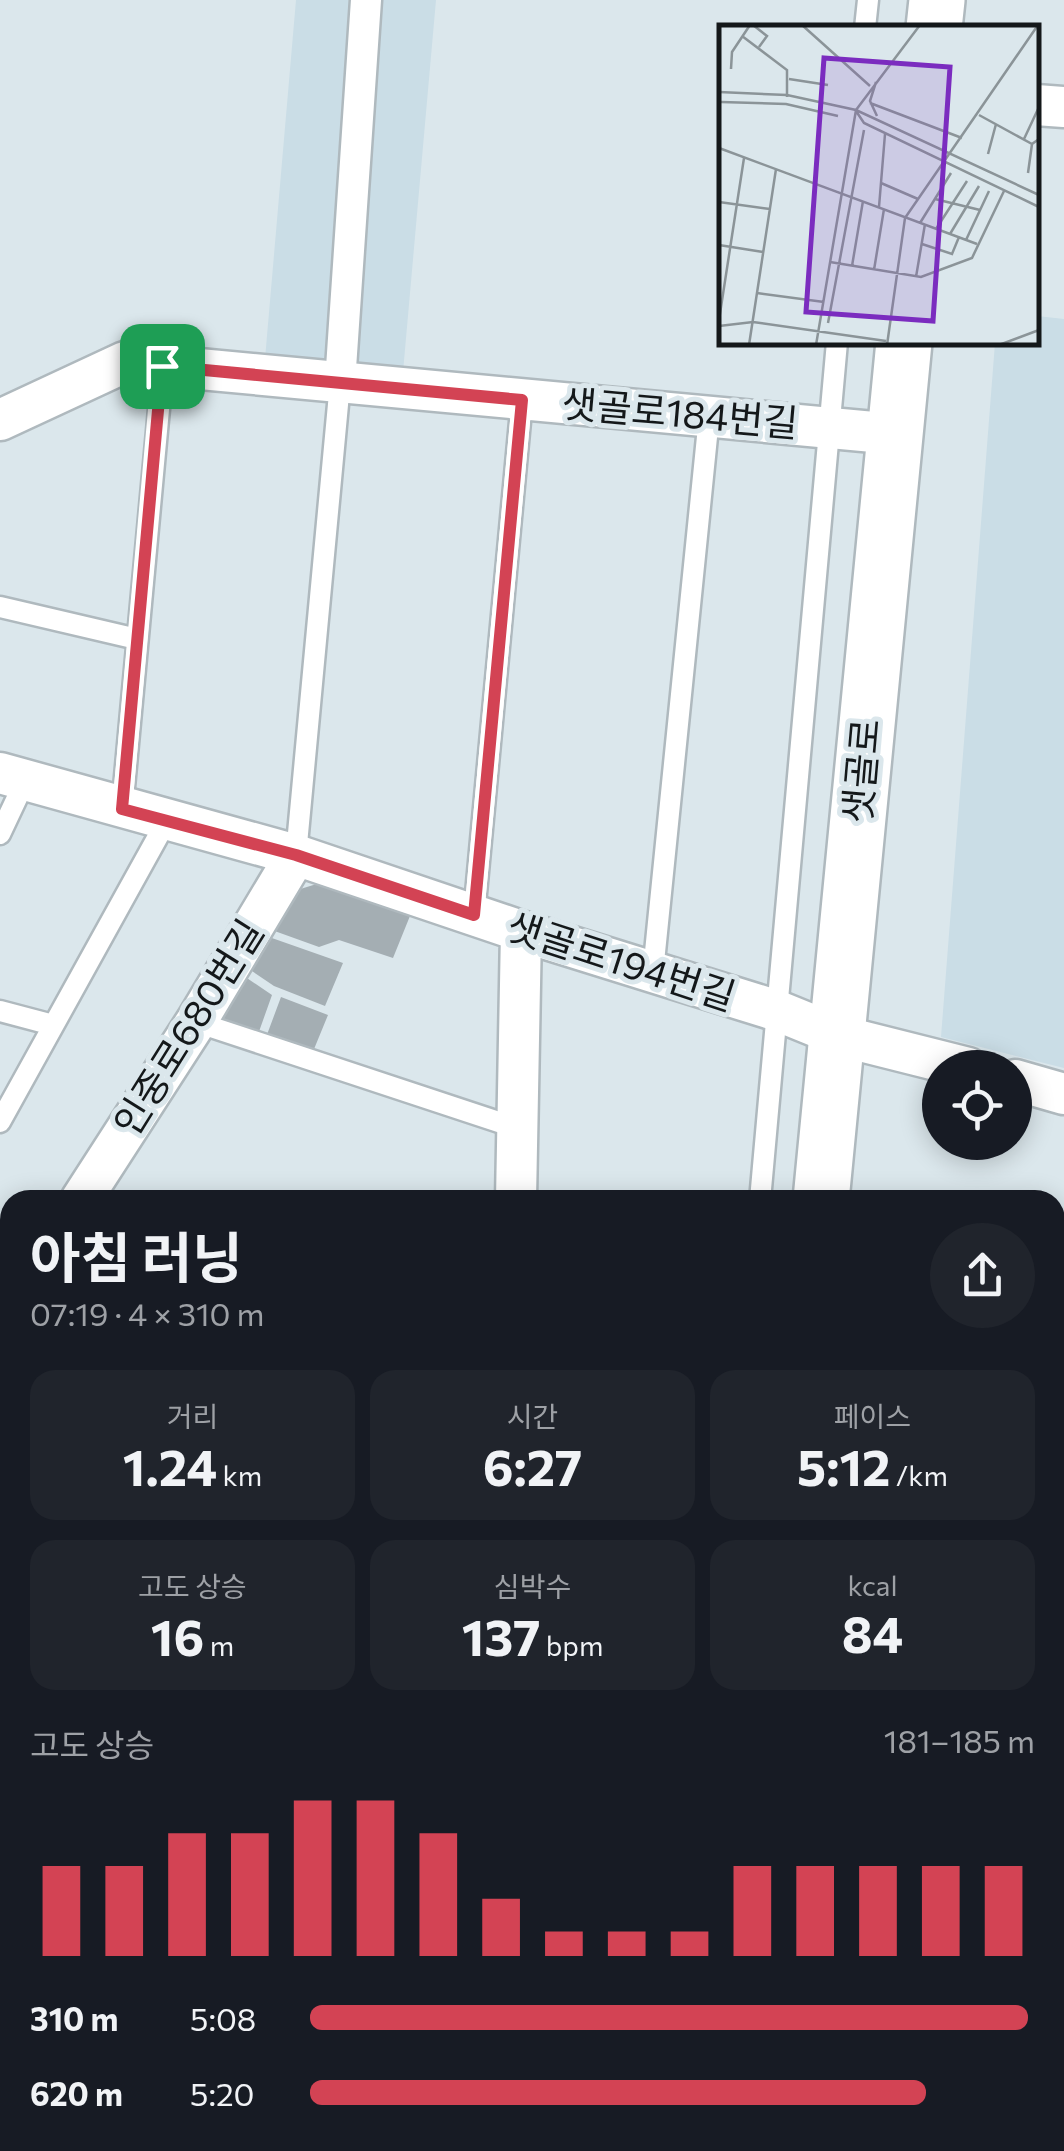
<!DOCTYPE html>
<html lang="ko">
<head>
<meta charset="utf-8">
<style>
  body { margin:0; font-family:Commissioner,"Noto Sans KR",sans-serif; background:#20242c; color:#f1f3f6; height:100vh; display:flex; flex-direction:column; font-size:38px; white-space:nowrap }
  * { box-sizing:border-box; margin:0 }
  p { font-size:32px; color:#9ea1a6 }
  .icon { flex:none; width:55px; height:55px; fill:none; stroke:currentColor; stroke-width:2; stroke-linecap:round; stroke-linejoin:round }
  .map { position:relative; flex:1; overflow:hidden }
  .side { position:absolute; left:0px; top:1190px; width:1065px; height:962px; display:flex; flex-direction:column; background:#171b24; border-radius:30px 30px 0 0; box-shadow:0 5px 25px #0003 }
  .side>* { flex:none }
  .controls { position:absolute; left:922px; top:1050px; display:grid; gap:20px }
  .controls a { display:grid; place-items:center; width:110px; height:110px; border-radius:50%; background:#171b24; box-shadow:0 5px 25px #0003; font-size:50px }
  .pin { position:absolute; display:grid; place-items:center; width:85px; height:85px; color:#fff; margin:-42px; border-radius:20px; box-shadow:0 5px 15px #0006 }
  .round { display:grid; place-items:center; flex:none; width:105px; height:105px; border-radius:52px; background:#20242c }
  .headline { display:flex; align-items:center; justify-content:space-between; height:170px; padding:0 30px }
  h1 { font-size:55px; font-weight:700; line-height:75px }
  .metrics { display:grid; grid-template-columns:repeat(3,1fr); gap:15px; height:170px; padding:10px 30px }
  .metrics div { display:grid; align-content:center; border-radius:25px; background:#20242c; text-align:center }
  .metrics b { font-size:50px; font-weight:700 }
  .metrics small { font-size:28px; font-weight:400 }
  .metrics p { font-size:28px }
  .chart { height:280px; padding:20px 30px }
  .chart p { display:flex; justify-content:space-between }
  .chart svg { width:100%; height:180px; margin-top:10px; stroke:#d34354; stroke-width:6 }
  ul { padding:0 30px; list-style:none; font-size:32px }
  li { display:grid; grid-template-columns:160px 120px 1fr; align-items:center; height:75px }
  li i { height:25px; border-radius:12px; background:#d34354 }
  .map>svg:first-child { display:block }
</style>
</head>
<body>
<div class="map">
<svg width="1064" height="2151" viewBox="0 0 1064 2151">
  <rect width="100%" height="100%" fill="#dbe7ec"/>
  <!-- built -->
  <path fill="#cadde6" d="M296,0H436L403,372L265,359Z
    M1037,316L1064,319V1068L941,1037L995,343L1036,342Z"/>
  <!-- building -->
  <path fill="#a4aeb3" d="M323,882L412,911L393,958L339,940L319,947L269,929L294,891Z
    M269,937L343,963L325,1006L274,986L246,967Z
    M241,974L272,995L256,1040L210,1025Z
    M281,997L328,1015L312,1054L265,1040Z
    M0,1634L10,1638V1718L0,1714Z
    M0,1850L10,1856V2025L0,2041Z
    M0,2058L10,2064V2134L0,2128Z
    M1055,2068L1064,2074L1061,2078L1064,2080V2151L1055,2145Z
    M24,2142H147L162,2151H39Z
    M580,2142H630L624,2151H574Z
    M705,2142H805L811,2147L814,2142H821L833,2151H699Z"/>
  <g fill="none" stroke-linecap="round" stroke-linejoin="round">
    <!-- service casing -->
    <g stroke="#afb9be" stroke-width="25">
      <path id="service" d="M865,28L868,0
        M0,607L137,639
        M122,809L163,366
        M0,834L25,781
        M296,855L340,383
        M474,915L522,400
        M653,972L709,417
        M0,1011L53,1025
        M196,1022L517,1128
        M0,1122L166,822
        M760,1200L837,342
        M1055,1692L1064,1694
        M1055,1945L1064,1935"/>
    </g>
    <!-- pedestrian casing -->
    <g stroke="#afb9be" stroke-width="35">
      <path id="pedestrian" d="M340,383L366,0"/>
    </g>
    <!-- minor casing -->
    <g stroke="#afb9be" stroke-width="45">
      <path id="minor" d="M1036,105L1064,107
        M0,420L125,362L895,434
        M0,773L296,855L521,931L778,1011L837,1035L968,1068
        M1015,1080L1064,1094
        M81,1200L196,1022L296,855
        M516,1200L521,931
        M0,1605L10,1608"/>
    </g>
    <!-- tertiary casing -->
    <g stroke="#afb9be" stroke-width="55">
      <path id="tertiary" d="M922,2142L933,2151
        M512,2151L518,2142"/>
    </g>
    <!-- secondary casing -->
    <g stroke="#afb9be" stroke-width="60">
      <path id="secondary" d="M0,1323L10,1327
        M0,1455L10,1458"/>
    </g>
    <!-- primary casing -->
    <g stroke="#afb9be" stroke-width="60">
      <path id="primary" d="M934,28L937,0
        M821,1200L904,342
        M1055,1773L1064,1775"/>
    </g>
    <!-- service -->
    <use href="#service" stroke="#fff" stroke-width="20"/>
    <!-- pedestrian -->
    <use href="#pedestrian" stroke="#fff" stroke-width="30"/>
    <!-- minor -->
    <use href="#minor" stroke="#fff" stroke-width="40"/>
    <!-- tertiary -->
    <use href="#tertiary" stroke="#fff" stroke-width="50"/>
    <!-- secondary -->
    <use href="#secondary" stroke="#fff" stroke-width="55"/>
    <!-- primary -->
    <use href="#primary" stroke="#fff" stroke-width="55"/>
  </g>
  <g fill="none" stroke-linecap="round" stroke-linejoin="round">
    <!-- route casing -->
    <g stroke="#fff" stroke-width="20">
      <path id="route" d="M162,366L522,400L474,915L296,855L122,809Z"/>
    </g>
    <!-- route -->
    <use href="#route" stroke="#d34354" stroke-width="12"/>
  </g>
  <g text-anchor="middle" stroke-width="10" stroke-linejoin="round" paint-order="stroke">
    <!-- street labels -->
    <g font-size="38" fill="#14181a" stroke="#dbe7ec">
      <text transform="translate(680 414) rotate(5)" y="13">샛골로184번길</text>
      <text transform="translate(862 771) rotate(-85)" y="13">샛골로</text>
      <text transform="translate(621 962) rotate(18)" y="13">샛골로194번길</text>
      <text transform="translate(189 1028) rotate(-58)" y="13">인중로680번길</text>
    </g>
  </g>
  <!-- overview -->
  <g transform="translate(719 25)">
    <rect width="320" height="320" fill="#dbe7ec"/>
    <path fill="none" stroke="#8b9498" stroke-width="2.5" d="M34,0L48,11L40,22M83,0L151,61M23,11L68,45V72M12,44L13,27L31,0M70,54L109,60M157,57L151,76L158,91M0,67L68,70L137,85L320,170M2,77L67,79L119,91M151,78L243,113M137,85L201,0M137,86L145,98L320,182M260,90L313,119M305,114L320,82M0,123L258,219M269,129L277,99M309,148L313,119L320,114M162,158L199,174M216,174L261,185M0,177L51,184M160,182L166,109M201,198L232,148M217,204L248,156M231,209L260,161M247,215L270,166M203,219L233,229L240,212M0,220L44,227M111,237L202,252L253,233L285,166M133,241L144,176M155,245L165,184M197,252L206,199M38,268L105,277M0,295L25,133M109,298L145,105M0,301L34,297L167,316M30,320L57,144M97,320L137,85M168,320L186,193L319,0M280,320L320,305"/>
    <path fill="#7b2cbf" fill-opacity="0.15" stroke="#7b2cbf" stroke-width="5" d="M105,33L231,42L214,296L87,287Z"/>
    <rect width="320" height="320" fill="none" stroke="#14181a" stroke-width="5"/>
  </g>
</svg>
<div class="controls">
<a><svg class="icon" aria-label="locate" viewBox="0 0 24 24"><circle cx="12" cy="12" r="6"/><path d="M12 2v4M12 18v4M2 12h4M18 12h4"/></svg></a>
</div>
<div class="pin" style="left:162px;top:366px;background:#1e9e55"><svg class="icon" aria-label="arrive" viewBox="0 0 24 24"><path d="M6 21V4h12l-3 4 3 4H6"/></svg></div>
<section class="side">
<div class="headline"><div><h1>아침 러닝</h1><p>07:19 · 4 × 310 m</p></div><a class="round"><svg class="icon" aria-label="share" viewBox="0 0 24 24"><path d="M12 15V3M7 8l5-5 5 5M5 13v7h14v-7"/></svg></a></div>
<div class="metrics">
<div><p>거리</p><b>1.24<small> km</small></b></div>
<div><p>시간</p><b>6:27</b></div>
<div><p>페이스</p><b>5:12<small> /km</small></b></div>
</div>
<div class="metrics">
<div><p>고도 상승</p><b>16<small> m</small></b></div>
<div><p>심박수</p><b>137<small> bpm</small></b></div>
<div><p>kcal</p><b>84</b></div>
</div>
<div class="chart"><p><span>고도 상승</span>181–185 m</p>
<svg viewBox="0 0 160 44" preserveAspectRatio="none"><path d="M5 44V22M15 44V22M25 44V14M35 44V14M45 44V6M55 44V6M65 44V14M75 44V30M85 44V38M95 44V38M105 44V38M115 44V22M125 44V22M135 44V22M145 44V22M155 44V22"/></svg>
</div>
<ul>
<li><b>310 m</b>5:08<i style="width:99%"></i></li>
<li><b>620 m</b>5:20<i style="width:85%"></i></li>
</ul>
</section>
</div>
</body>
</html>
